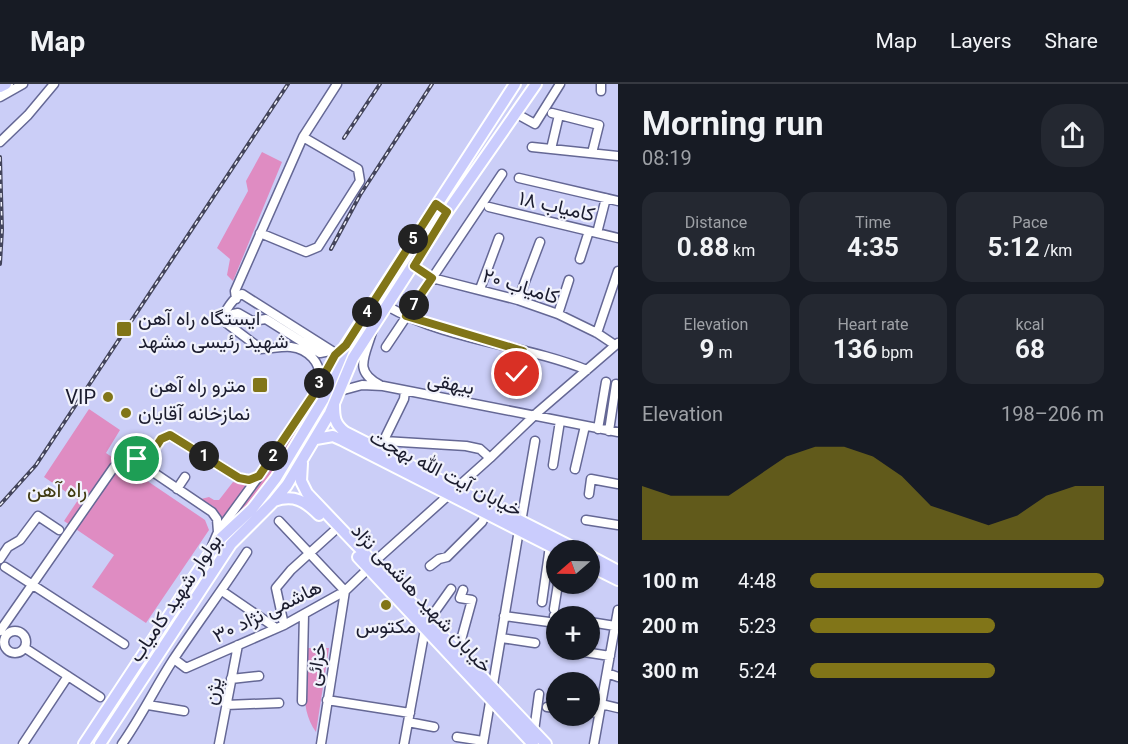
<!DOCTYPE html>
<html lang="en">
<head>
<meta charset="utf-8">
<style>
  body { margin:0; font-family:Roboto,Vazirmatn,sans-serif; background:#242831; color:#f1f3f6; height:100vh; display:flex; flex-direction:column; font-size:22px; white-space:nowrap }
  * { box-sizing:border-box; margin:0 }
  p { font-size:20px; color:#9ea1a6 }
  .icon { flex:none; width:33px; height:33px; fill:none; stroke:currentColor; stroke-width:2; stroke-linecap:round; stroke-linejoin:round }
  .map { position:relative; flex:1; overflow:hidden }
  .drawer { display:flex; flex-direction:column; background:#171b24; width:510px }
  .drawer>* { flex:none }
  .needle { width:39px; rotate:250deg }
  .controls { position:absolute; left:546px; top:456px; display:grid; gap:12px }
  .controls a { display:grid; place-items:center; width:54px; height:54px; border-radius:50%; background:#171b24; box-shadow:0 2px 4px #0004; font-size:30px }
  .pin { position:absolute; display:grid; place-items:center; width:51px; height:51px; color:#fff; margin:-26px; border:3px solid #fff; border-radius:50%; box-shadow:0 2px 6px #0007 }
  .km { position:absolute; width:30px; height:30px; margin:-15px; border-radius:50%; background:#222; color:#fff; font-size:16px; line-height:30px; text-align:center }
  .round { display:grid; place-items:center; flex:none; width:63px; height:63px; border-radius:24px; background:#242831 }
  .overview { display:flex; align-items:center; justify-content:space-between; height:102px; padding:0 24px }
  h1 { font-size:33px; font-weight:700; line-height:45px }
  .stats { display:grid; grid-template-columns:repeat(3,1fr); gap:9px; height:102px; padding:6px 24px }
  .stats div { display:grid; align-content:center; border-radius:15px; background:#242831; text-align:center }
  .stats b { font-size:26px; font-weight:700 }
  .stats small { font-size:16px; font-weight:400 }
  .stats p { font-size:16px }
  .chart { height:168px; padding:12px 24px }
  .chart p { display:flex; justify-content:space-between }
  .chart svg { width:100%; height:108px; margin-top:6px; fill:#817518; opacity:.7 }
  ul { padding:0 24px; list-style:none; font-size:20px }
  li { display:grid; grid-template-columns:96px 72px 1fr; align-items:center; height:45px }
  li i { height:15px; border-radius:8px; background:#817518 }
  header { display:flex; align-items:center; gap:36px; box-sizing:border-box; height:84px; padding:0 30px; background:#171b24; border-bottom:2px solid #363941 }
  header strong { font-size:28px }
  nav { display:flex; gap:33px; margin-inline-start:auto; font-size:21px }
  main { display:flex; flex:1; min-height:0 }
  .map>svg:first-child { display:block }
</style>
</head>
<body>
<header>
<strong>Map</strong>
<nav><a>Map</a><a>Layers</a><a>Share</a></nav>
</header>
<main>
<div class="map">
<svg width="618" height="660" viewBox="0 0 618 660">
  <rect width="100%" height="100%" fill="#cbcef7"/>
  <!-- green -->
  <path fill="#df8cc2" d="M262,68L282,78L233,197L227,191L230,175L217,164L248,107L246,97Z
    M335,275C313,340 267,403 219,452L263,393Z
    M89,325L120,346L106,369L205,436L209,446L146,539L92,503L114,471L64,437L78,416L44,393Z
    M233,398L248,401L224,433H222L213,422L201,415L209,413L214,416H219Z
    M306,564H329L316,648C299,625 305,592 306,564Z"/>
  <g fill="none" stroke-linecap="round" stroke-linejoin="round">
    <!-- minor casing -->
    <g stroke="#656895" stroke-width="11">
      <path id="minor" d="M601,0V7
        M0,13L23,0
        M515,29L535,40L560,0
        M552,29L599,41L592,69
        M0,58L28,31L54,0
        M532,63L618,72
        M551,65L559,31
        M519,94L618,117
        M489,123L618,154
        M260,149L306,168L318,163L360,97L358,85L303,53
        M597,149L606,114
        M580,175L589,147
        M414,182L432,194L518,216L558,230L597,249L615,261
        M480,205L499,154
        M236,215L235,207L303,53L337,0
        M518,216L540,158
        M387,222C448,257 522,260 587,286
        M558,230L569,196
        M229,241L223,236C224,227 234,213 242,210L332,267
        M372,248C365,273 353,287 380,301
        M597,249L618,187
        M386,263L502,90
        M517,290L523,267
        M319,296C322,279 308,265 291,263C281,262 271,265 261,265L229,241V234L233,230L238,229L252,237L266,235L320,269L330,267
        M340,307L362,301L383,302L618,348
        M598,345L606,298
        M609,347L616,300
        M384,357L466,362L480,365L490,374
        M382,360L404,315L405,307
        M146,378L161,355L170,351L239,394L249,396L259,392
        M146,378L150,386L212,428L217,435L218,448
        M553,381L560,337
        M575,385L585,342
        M177,405L185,393
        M589,410L591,395L618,400
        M586,436L618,441
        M279,437L345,507L321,660
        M521,438L535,357
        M212,462L218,448L270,377L312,313L335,271L344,263
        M0,475L8,463L20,456L38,432L59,446
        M374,478L490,374L538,328L618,259
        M430,482L439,475L447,473L482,438L486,430
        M5,483L124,560
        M222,507L276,544
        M542,518L550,462
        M554,525L558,500
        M504,532L549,538
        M554,532H558
        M429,536L451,505
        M590,538L615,542
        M284,541L276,504L291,486L334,447
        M4 558a11 11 0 1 1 22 0a11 11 0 1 1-22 0Z
        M0,547L114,383L129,375L146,378
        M501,554L535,559
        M25,564L100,613
        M571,566L610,572
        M458,567L472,516L460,514L463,506
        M174,575L186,584L284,541L345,507L369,484
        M607,589L618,593
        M231,595L259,592
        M327,616L410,629
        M302,617L304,530
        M601,620L618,624
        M148,621L184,627
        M226,621L279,619
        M547,623L556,624
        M590,628L599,629
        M408,638L434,643
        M534,647L539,610
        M457,653L483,657
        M23,660L68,592
        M122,660C141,633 155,604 173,576C197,540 223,505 247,468
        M219,660L238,561
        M404,660L425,545
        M483,660L519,446
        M594,660L618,526"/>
    </g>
    <!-- major casing -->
    <g stroke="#fff" stroke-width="14">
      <path id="major" d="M0,3L6,0
        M334,321C334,334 335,340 345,348L578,466
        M316,355L333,352L342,356L558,466
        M302,379L301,397L307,409L546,660
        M274,417C294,410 305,417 319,431
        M590,472L618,487
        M358,473L533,660
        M590,482L618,496
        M84,660L210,469L221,454L252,425L276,394L323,316L346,261L515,0
        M100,660L231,460L274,417L287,401L330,329L353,274L447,128L536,0"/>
    </g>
    <!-- minor -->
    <use href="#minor" stroke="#fff" stroke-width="8"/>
    <!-- major -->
    <use href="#major" stroke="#caccfd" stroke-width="10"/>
    <!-- rail casing -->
    <g stroke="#43445b" stroke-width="4">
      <path id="rail" d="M344,54L380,0
        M0,73L2,146L0,180
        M331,165L360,111L432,0
        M0,421L36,381L288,0"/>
    </g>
    <!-- rail -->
    <use href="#rail" stroke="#f1f2fc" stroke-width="1.5" stroke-dasharray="4.5" stroke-linecap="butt"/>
  </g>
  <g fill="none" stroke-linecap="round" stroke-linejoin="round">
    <!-- route casing -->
    <g stroke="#fff" stroke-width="12">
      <path id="route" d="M137,375L146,378L161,355L170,351L239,394L249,396L259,392L312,313L335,271L346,261L436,120L447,128L414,182L432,194L406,232L523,267L517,290"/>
    </g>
    <!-- route -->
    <use href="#route" stroke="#817518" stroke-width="8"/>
  </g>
  <!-- markers -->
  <g fill="#817518" stroke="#f1f2fc" stroke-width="2">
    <rect x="116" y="237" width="16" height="16" rx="3"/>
    <rect x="252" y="293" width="16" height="16" rx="3"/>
    <circle cx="108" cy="313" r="6"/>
    <circle cx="126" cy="329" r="6"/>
    <circle cx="386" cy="521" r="6"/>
  </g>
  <g text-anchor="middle" stroke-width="4.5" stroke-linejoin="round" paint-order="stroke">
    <!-- street labels -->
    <g font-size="20" fill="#1b1c2e" stroke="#f1f2fc">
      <text transform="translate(557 122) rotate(13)" y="7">کامیاب ۱۸</text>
      <text transform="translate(521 202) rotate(17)" y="7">کامیاب ۲۰</text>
      <text transform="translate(451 299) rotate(11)" y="7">بیهقی</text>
      <text transform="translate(446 389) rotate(27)" y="7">خیابان آیت الله بهجت</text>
      <text transform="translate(175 514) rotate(-56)" y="7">بولوار شهید کامیاب</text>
      <text transform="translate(422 514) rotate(47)" y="7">خیابان شهید هاشمی نژاد</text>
      <text transform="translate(267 527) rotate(-26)" y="7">هاشمی نژاد ۳۰</text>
      <text transform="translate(316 580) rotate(-80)" y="7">خزائی</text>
      <text transform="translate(212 607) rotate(-79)" y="7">پژن</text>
    </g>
    <!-- poi labels -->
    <g font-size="20" fill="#1b1c2e" stroke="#f1f2fc" text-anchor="start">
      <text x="138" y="241">ایستگاه راه آهن<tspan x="138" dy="23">شهید رئیسی مشهد</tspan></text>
      <text x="246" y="308" text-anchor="end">مترو راه آهن</text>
      <text x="96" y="320" text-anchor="end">VIP</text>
      <text x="138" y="336">نمازخانه آقایان</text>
      <text x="386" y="549" text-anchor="middle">مکتوس</text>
    </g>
    <!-- neighbourhood labels -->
    <g font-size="21" fill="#3f390f" stroke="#f1f2fc">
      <text x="57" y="413">راه آهن</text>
    </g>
  </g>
</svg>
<div class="controls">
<a><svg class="needle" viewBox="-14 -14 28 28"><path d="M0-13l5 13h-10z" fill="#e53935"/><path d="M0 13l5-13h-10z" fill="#9ea1a6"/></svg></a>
<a>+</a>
<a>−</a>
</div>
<div class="pin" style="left:137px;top:375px;background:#1e9e55"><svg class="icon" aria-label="arrive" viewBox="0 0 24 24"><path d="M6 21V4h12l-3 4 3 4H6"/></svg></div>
<div class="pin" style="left:517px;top:290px;background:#d93025"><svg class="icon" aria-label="check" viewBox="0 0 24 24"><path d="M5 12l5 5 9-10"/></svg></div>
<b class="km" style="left:204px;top:372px">1</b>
<b class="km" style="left:273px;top:372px">2</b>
<b class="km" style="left:319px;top:299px">3</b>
<b class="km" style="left:367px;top:228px">4</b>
<b class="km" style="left:413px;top:155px">5</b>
<b class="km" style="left:414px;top:221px">7</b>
</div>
<section class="drawer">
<div class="overview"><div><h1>Morning run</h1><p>08:19</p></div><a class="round"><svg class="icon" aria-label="share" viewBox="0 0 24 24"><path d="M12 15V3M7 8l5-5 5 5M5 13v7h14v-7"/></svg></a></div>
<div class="stats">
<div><p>Distance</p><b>0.88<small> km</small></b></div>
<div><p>Time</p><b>4:35</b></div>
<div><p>Pace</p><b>5:12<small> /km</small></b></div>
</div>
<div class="stats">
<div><p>Elevation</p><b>9<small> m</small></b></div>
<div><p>Heart rate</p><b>136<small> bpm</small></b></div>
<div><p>kcal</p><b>68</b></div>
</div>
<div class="chart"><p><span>Elevation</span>198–206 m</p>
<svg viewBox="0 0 160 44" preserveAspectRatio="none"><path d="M0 44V22L10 26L20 26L30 26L40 18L50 10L60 6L70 6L80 10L90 18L100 30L110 34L120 38L130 34L140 26L150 22L160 22V44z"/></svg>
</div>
<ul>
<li><b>100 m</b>4:48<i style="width:100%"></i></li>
<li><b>200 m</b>5:23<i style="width:63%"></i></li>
<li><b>300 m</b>5:24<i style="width:63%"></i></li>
</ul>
</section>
</main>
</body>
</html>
